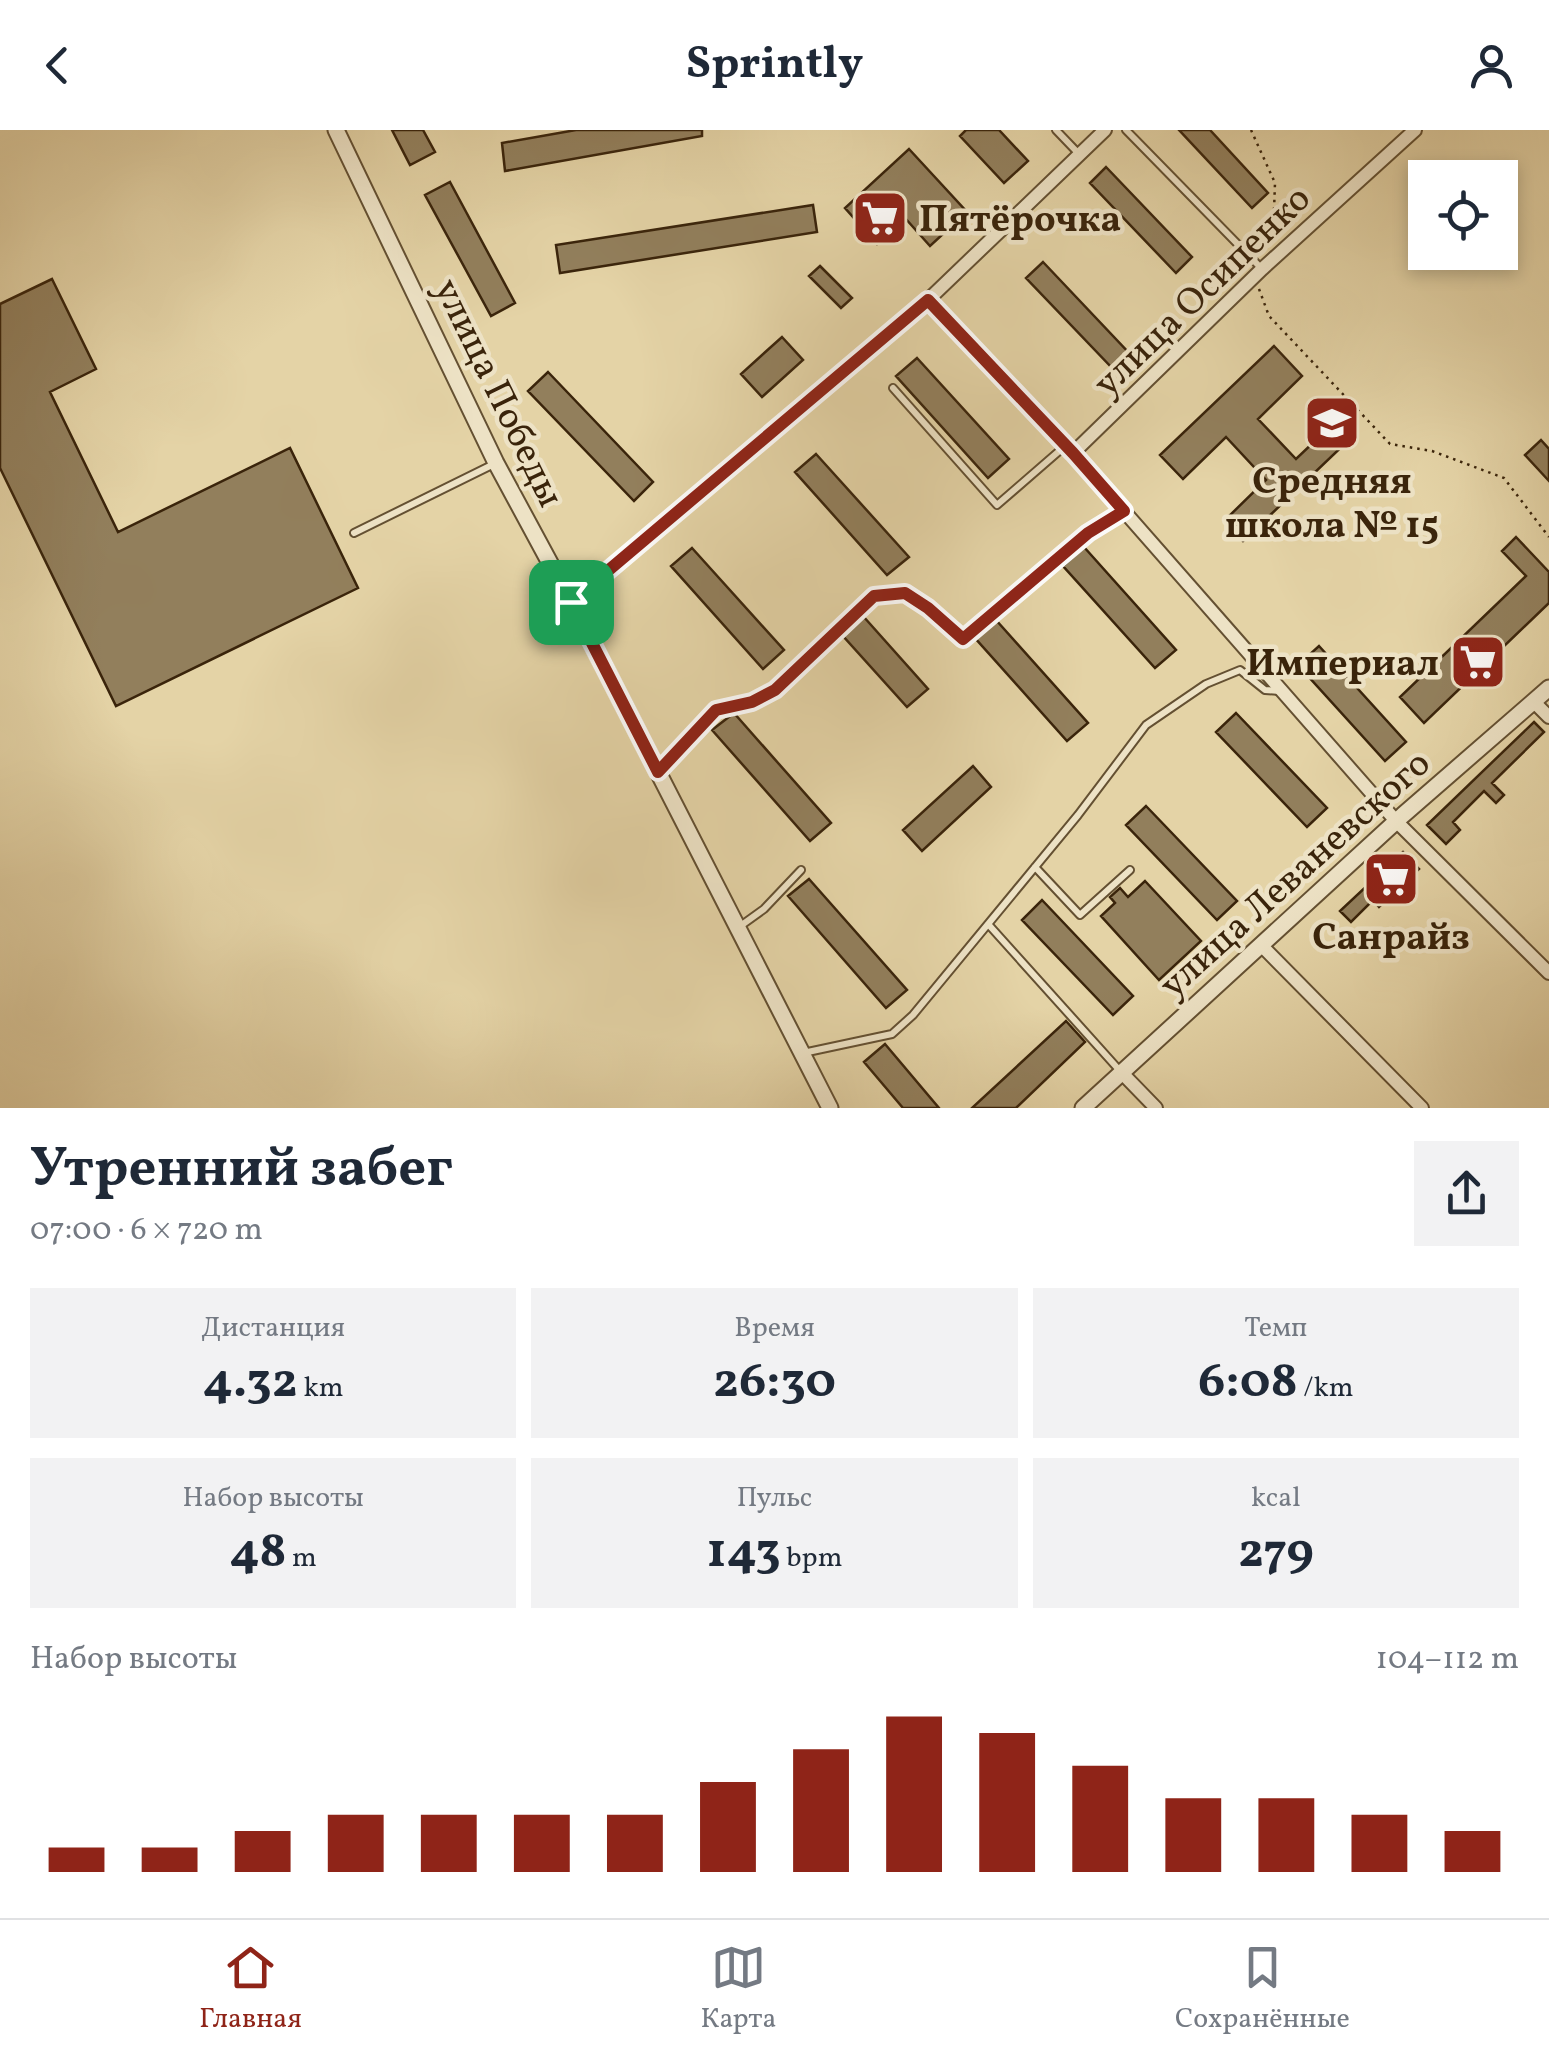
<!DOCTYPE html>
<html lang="ru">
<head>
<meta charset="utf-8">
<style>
  body { margin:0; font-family:Vollkorn,serif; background:#f2f2f3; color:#1f2937; height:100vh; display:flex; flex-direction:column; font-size:38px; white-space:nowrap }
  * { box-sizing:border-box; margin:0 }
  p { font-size:32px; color:#747a83 }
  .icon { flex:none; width:55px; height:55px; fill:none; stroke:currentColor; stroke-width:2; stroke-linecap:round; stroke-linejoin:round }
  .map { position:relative; height:978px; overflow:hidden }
  .details { display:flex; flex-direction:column; background:#fff; flex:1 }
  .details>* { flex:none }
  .controls { position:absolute; left:1408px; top:30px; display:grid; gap:20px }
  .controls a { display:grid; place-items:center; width:110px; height:110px; border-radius:0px; background:#fff; box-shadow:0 5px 15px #0003; font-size:50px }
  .pin { position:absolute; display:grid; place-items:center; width:85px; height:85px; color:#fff; margin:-42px; border-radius:20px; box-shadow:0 5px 15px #0006 }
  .round { display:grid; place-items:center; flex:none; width:105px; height:105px; border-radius:0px; background:#f2f2f3 }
  .headline { display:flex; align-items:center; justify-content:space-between; height:170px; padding:0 30px }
  h1 { font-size:55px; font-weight:700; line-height:75px }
  .figures { display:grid; grid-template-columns:repeat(3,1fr); gap:15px; height:170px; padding:10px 30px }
  .figures div { display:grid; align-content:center; border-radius:0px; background:#f2f2f3; text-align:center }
  .figures b { font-size:50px; font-weight:700 }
  .figures small { font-size:28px; font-weight:400 }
  .figures p { font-size:28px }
  .chart { height:280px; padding:20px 30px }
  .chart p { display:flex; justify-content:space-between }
  .chart svg { width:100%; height:180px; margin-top:10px; stroke:#8f2418; stroke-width:6 }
  header { display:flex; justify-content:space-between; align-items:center; height:130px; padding:0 30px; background:#fff; font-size:45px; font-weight:700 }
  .tabs { display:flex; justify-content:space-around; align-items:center; height:140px; border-top:2px solid #e0e1e3; background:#fff; font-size:28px; color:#747a83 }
  .tabs a { display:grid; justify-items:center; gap:5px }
  .tabs .selected { color:#8f2418 }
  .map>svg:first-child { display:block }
</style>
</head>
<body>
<header><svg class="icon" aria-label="back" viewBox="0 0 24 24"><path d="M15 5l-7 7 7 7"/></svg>Sprintly<svg class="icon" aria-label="person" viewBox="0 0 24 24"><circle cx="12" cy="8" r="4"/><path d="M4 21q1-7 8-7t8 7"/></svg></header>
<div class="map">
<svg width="1549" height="978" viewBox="0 0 1549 978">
  <rect width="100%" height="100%" fill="#e4d3a6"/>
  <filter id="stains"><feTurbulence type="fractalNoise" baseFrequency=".002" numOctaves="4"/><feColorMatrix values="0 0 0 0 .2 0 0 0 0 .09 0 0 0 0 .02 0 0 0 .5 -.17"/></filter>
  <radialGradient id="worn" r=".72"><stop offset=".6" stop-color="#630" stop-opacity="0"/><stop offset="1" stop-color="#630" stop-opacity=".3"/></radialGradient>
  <!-- building -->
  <path fill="#927f5c" stroke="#3a240b" stroke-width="2.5" d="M392,0H423L435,22L410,35Z
    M576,0H702V6L505,41L502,13Z
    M966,0H999L1028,31L1004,53L960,6Z
    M1179,0H1210L1268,63L1252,78Z
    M909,19L967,82L930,116L905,88L877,114L845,78Z
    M1106,37L1192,127L1176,143L1090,53Z
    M450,52L515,173L491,186L425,65Z
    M813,75L817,102L560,143L556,115Z
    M1043,132L1130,224L1114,240L1026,148Z
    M820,136L852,168L841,178L809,146Z
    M52,149L96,239L50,262L118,402L290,318L358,458L116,576L0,338V174Z
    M782,207L803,230L762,267L741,244Z
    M1274,216L1302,246L1258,289L1296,329L1337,290L1353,306L1243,411L1224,391L1266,350L1226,307L1183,349L1160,325Z
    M917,228L1009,329L988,348L896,246Z
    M548,242L653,352L634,371L528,261Z
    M1541,310L1549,319V351L1525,325Z
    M816,324L909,427L887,445L795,342Z
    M1516,407L1549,442V473L1424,593L1400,567L1526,446L1502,421Z
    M1084,417L1176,520L1155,538L1063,436Z
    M692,418L784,520L763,539L671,436Z
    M863,486L928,559L907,577L843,506Z
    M996,490L1088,593L1067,611L975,508Z
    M1319,516L1406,612L1385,631L1298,535Z
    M734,583L831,693L810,711L712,600Z
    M1236,583L1327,678L1307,697L1216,602Z
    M1534,592L1544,602L1492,653L1504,665L1496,673L1484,661L1453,692L1460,700L1446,714L1427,695Z
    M973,636L991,657L922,721L903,700Z
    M1146,676L1237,771L1217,790L1126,695Z
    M1403,722L1419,739L1379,777L1373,770L1351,792L1340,781Z
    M809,749L907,860L886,878L788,766Z
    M1145,751L1201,811L1159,850L1101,786L1115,773L1110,767L1120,758L1128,767Z
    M1042,770L1133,866L1113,885L1022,790Z
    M1066,891L1085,912L1016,978H972Z
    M885,914L939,978H903L864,932Z"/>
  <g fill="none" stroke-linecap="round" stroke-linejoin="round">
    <!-- service casing -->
    <g stroke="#645032" stroke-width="10">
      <path id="service" d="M1056,0L1079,24
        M1126,0L1262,139
        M893,258L997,375L1065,316
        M354,403L496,333
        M659,641L716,580L752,572L775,560L875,466L905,463L928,478L963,509L1088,403L1122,382
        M1035,737L1080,785L1130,740
        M988,794L1121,942
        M739,797L764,779L801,740
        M803,923L892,904L913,885L1078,685L1146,595L1206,554L1240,540L1265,560L1280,561"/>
    </g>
    <!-- minor casing -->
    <g stroke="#645032" stroke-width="16">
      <path id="minor" d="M928,170L1073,323L1396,691L1549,843
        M1073,323L1262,139L1415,0
        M571,472L928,170L1105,0
        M1534,572L1549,587
        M1262,816L1422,978
        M1122,943L1156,978"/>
    </g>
    <!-- tertiary casing -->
    <g stroke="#645032" stroke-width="19">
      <path id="tertiary" d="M336,0L496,333L571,472L830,978
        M1083,978L1403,685L1549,558"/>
    </g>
    <!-- path -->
    <path stroke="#3a240b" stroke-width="2.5" stroke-dasharray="2.5 5" stroke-linecap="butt" d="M1251,0L1275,53L1273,108
      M1259,159L1269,186L1390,314L1432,321L1504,348L1549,407"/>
    <!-- service -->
    <use href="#service" stroke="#ede2c5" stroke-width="6"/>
    <!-- minor -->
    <use href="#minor" stroke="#ede2c5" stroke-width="12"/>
    <!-- tertiary -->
    <use href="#tertiary" stroke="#ede2c5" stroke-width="15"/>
  </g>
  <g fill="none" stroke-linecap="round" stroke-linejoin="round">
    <!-- route casing -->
    <g stroke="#fff" stroke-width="20">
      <path id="route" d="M928,170L1073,323L1124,381L1088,403L963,509L928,478L905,463L874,466L775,560L752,572L716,580L658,642L571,472Z"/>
    </g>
    <!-- route -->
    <use href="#route" stroke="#8f2418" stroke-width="12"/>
  </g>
  <!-- icons -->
  <defs>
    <g id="supermarket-square" transform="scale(2.875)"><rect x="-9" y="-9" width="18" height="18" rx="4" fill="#8f2418" stroke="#ede2c5"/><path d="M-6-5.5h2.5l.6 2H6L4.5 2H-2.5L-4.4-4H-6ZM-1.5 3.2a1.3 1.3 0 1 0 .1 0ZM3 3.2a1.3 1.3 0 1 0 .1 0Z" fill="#fff"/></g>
    <g id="school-square" transform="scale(2.875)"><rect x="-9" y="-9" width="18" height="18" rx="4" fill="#8f2418" stroke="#ede2c5"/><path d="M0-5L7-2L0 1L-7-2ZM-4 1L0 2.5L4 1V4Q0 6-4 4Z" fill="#fff"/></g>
  </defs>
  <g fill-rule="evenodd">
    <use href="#supermarket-square" x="880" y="88"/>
    <use href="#school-square" x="1332" y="293"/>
    <use href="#supermarket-square" x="1478" y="532"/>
    <use href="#supermarket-square" x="1391" y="749"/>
  </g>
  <g text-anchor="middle" stroke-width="9" stroke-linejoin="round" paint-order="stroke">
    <!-- poi labels -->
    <g font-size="38" font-weight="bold" fill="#3a240b" stroke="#ede2c5">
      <text x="919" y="101" text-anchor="start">Пятёрочка</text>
      <text x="1332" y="363">Средняя<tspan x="1332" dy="44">школа № 15</tspan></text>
      <text x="1439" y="545" text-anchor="end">Империал</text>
      <text x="1391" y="819">Санрайз</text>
    </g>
    <!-- street labels -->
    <g font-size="38" fill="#3a240b" stroke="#ede2c5">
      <text transform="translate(1201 160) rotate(-44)" y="13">улица Осипенко</text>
      <text transform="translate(500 262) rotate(64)" y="13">улица Победы</text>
      <text transform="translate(1294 743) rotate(-42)" y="13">улица Леваневского</text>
    </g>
  </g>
  <rect width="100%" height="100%" filter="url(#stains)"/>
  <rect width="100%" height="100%" fill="url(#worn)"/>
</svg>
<div class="controls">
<a><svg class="icon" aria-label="locate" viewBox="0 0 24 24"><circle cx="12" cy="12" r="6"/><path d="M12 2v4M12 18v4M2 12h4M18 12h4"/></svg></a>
</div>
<div class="pin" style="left:571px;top:472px;background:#1e9e55"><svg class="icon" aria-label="arrive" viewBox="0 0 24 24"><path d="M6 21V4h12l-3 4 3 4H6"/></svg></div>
</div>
<section class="details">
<div class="headline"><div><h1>Утренний забег</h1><p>07:00 · 6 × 720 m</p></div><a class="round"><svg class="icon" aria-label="share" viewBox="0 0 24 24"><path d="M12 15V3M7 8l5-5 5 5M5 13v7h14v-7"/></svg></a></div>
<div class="figures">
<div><p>Дистанция</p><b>4.32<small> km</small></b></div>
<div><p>Время</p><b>26:30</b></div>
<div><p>Темп</p><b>6:08<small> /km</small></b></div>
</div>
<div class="figures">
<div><p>Набор высоты</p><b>48<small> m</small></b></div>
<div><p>Пульс</p><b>143<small> bpm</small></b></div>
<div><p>kcal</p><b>279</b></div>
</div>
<div class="chart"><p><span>Набор высоты</span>104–112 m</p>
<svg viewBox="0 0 160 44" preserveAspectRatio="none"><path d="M5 44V38M15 44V38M25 44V34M35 44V30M45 44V30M55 44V30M65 44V30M75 44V22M85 44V14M95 44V6M105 44V10M115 44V18M125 44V26M135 44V26M145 44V30M155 44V34"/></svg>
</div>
</section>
<nav class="tabs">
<a class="selected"><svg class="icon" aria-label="home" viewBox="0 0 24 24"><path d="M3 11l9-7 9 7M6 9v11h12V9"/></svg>Главная</a>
<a><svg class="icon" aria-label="map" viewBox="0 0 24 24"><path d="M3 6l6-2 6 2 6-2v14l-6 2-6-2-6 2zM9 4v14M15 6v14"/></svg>Карта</a>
<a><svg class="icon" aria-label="saved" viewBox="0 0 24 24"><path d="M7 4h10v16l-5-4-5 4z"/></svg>Сохранённые</a>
</nav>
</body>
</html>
